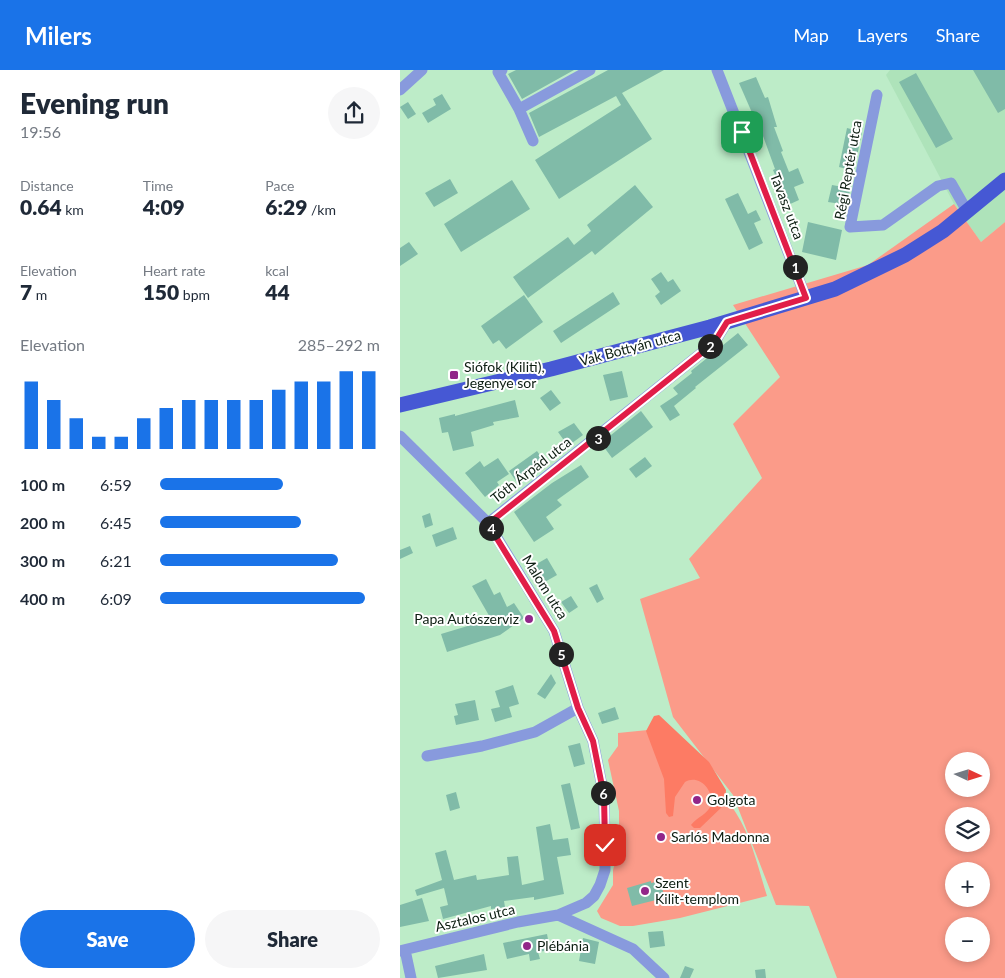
<!DOCTYPE html>
<html lang="en">
<head>
<meta charset="utf-8">
<style>
  body { margin:0; font-family:Lato,sans-serif; background:#f6f6f7; color:#1f2937; height:100vh; display:flex; flex-direction:column; font-size:19px; white-space:nowrap }
  * { box-sizing:border-box; margin:0 }
  p { font-size:16px; color:#747a83 }
  .icon { flex:none; width:28px; height:28px; fill:none; stroke:currentColor; stroke-width:2; stroke-linecap:round; stroke-linejoin:round }
  .map { position:relative; flex:1; overflow:hidden }
  .sheet { display:flex; flex-direction:column; background:#fff; width:400px }
  .sheet>* { flex:none }
  .needle { width:32px; rotate:94deg }
  .controls { position:absolute; left:545px; top:682px; display:grid; gap:10px }
  .controls a { display:grid; place-items:center; width:45px; height:45px; border-radius:50%; background:#fff; box-shadow:0 2px 8px #0003; font-size:25px }
  .pin { position:absolute; display:grid; place-items:center; width:42px; height:42px; color:#fff; margin:-21px; border-radius:10px; box-shadow:0 2px 8px #0006 }
  .km { position:absolute; width:25px; height:25px; margin:-12px; border-radius:50%; background:#222; color:#fff; font-size:14px; line-height:25px; text-align:center }
  .round { display:grid; place-items:center; flex:none; width:52px; height:52px; border-radius:26px; background:#f6f6f7 }
  .overview { display:flex; align-items:center; justify-content:space-between; height:85px; padding:0 20px }
  h1 { font-size:28px; font-weight:800; line-height:38px }
  .stats { display:grid; grid-template-columns:repeat(3,1fr); gap:8px; height:85px; padding:5px 20px }
  .stats div { display:grid; align-content:center }
  .stats b { font-size:21px; font-weight:800 }
  .stats small { font-size:14px; font-weight:400 }
  .stats p { font-size:14px }
  .chart { height:140px; padding:10px 20px }
  .chart p { display:flex; justify-content:space-between }
  .chart svg { width:100%; height:90px; margin-top:5px; stroke:#1a73e8; stroke-width:6 }
  .cta { display:flex; gap:10px; margin-top:auto; padding:10px 20px }
  .cta a { flex:1; height:58px; border-radius:30px; background:#1a73e8; color:#fff; font-size:20px; font-weight:800; line-height:58px; text-align:center }
  .cta a+a { background:#f6f6f7; color:#1f2937 }
  ul { padding:0 20px; list-style:none; font-size:16px }
  li { display:grid; grid-template-columns:80px 60px 1fr; align-items:center; height:38px }
  li i { height:12px; border-radius:6px; background:#1a73e8 }
  header { display:flex; align-items:center; gap:30px; box-sizing:border-box; height:70px; padding:0 25px; background:#1a73e8; color:#fff }
  header strong { font-size:24px }
  nav { display:flex; gap:28px; margin-inline-start:auto; font-size:18px }
  main { display:flex; flex:1; min-height:0 }
  .map>svg:first-child { display:block }
</style>
</head>
<body>
<header>
<strong>Milers</strong>
<nav><a>Map</a><a>Layers</a><a>Share</a></nav>
</header>
<main>
<section class="sheet">
<div class="overview"><div><h1>Evening run</h1><p>19:56</p></div><a class="round"><svg class="icon" aria-label="share" viewBox="0 0 24 24"><path d="M12 15V3M7 8l5-5 5 5M5 13v7h14v-7"/></svg></a></div>
<div class="stats">
<div><p>Distance</p><b>0.64<small> km</small></b></div>
<div><p>Time</p><b>4:09</b></div>
<div><p>Pace</p><b>6:29<small> /km</small></b></div>
</div>
<div class="stats">
<div><p>Elevation</p><b>7<small> m</small></b></div>
<div><p>Heart rate</p><b>150<small> bpm</small></b></div>
<div><p>kcal</p><b>44</b></div>
</div>
<div class="chart"><p><span>Elevation</span>285–292 m</p>
<svg viewBox="0 0 160 44" preserveAspectRatio="none"><path d="M5 44V11M15 44V20M25 44V29M35 44V38M45 44V38M55 44V29M65 44V24M75 44V20M85 44V20M95 44V20M105 44V20M115 44V15M125 44V11M135 44V11M145 44V6M155 44V6"/></svg>
</div>
<ul>
<li><b>100 m</b>6:59<i style="width:56%"></i></li>
<li><b>200 m</b>6:45<i style="width:64%"></i></li>
<li><b>300 m</b>6:21<i style="width:81%"></i></li>
<li><b>400 m</b>6:09<i style="width:93%"></i></li>
</ul>
<div class="cta"><a>Save</a><a>Share</a></div>
</section>
<div class="map">
<svg width="605" height="908" viewBox="0 0 605 908">
  <rect width="100%" height="100%" fill="#bdecc8"/>
  <!-- built -->
  <path fill="#aee3ba" d="M490,0H605V152L581,172L554,134L486,5Z"/>
  <!-- green -->
  <path fill="#fb9b89" fill-rule="evenodd" d="M554,134L581,172L605,152V908H437L409,836L376,835L333,725L273,647L240,529L300,508L289,489L362,408L333,354L380,307L333,235L468,195ZM554,691H581V719H554ZM554,746H581V774H554ZM554,801H581V829H554ZM554,856H581V884H554Z
    M258,659C285,685 316,711 336,743C352,768 358,798 367,826L280,848L233,856H220L201,848L197,841L213,815V800L219,778V741L208,690L218,676V663Z"/>
  <!-- forest -->
  <path fill="#fd7b64" d="M259,645L309,692L326,720L325,734L300,758H294L291,755C297,747 308,744 311,735C314,720 299,704 285,712L275,727L273,746L269,747L266,743L264,709L246,661L254,646Z"/>
  <!-- building -->
  <path fill="#80bba8" d="M116,0H174L122,29L108,4Z
    M208,0H264L222,23L252,69L159,129L135,90L221,35L216,26L139,67L129,43Z
    M573,0H605V39L598,43Z
    M516,3L553,69L536,78L499,12Z
    M356,7L365,28L368,27L377,57H374L383,81L381,82L389,102L398,98L404,113L394,117L399,130L388,135L373,100L375,99L355,44L353,45L339,13Z
    M42,24L51,39L28,53L22,43L36,35L33,29Z
    M8,32L16,44L8,49L0,37Z
    M447,58L462,62L447,135L428,132L432,115L443,117L447,99L439,97Z
    M50,109L58,123L34,137L25,123Z
    M112,110L130,139L61,182L44,154Z
    M235,115L253,137L195,185L192,181L128,228L113,207L168,167L174,175L191,161L187,155Z
    M338,123L348,144L356,140L361,150L354,153L363,173L349,180L325,129Z
    M408,152L442,160L436,190L402,182Z
    M9,172L18,184L0,196V178Z
    M261,202L268,212L273,209L281,221L261,235L255,226L260,222L251,209Z
    M213,222L220,234L161,273L153,261Z
    M124,225L143,252L106,279L99,270L93,274L81,256Z
    M338,263L348,275L295,317L296,318L274,336L280,345L270,351L260,336L278,324L273,318L292,303L291,301Z
    M222,301L228,327L210,331L203,305Z
    M151,320L161,333L150,341L140,328Z
    M115,330L119,347L93,352L94,355L71,362L74,376L53,381L48,362L42,363L39,348L55,344V346Z
    M241,341L253,357L212,388L201,373Z
    M174,353L183,365L168,376L158,362Z
    M137,381L146,394L118,414L109,401Z
    M245,387L252,396L236,408L229,399Z
    M98,388L109,404L97,412L99,415L85,427L65,403L80,391L84,397Z
    M181,395L189,407L157,430L162,435L146,447L154,459L134,472L114,442L152,413Z
    M30,443L33,455L25,458L22,446Z
    M53,457L57,469L36,477L32,465Z
    M10,476L13,483L0,489V480Z
    M147,488L157,505L143,513L133,496Z
    M86,509L94,525L100,522L107,537L114,533L124,548L100,565L47,582L41,564L91,549L72,516Z
    M197,514L204,529L197,533L189,518Z
    M171,526L178,537L169,543L161,532Z
    M151,604L156,613L145,629L137,624Z
    M113,615L119,634L109,637L112,647L95,652L91,639L100,637L95,621Z
    M75,630L79,650L56,655L54,646L58,645L55,634Z
    M215,637L219,649L202,654L198,643Z
    M180,673L185,694L174,697L168,676Z
    M170,713L180,758L171,760L161,715Z
    M56,722L60,738L50,741L46,725Z
    M150,754L153,770L168,768L171,785L157,787L164,824L134,830V827L104,831L105,837L91,839V836L43,849L40,837L48,835L44,818L17,826L15,820L42,810L35,783L46,780L54,810L76,805L77,810L109,805L107,787L118,786L122,815L144,810L136,757Z
    M251,811V813L260,811L264,825L255,827L256,830L232,836L227,818Z
    M22,828L29,851L0,857V835Z
    M263,861L265,876L250,878L248,862Z
    M147,864L150,880L138,882L140,889L130,891L129,884L107,889L103,873Z
    M183,868L199,872L195,894L179,891Z
    M84,884L87,900L38,908L35,896Z
    M285,896L294,899L290,908H280Z
    M365,899L366,908H356L355,900Z"/>
  <g fill="none" stroke-linecap="round" stroke-linejoin="round">
    <!-- minor -->
    <path stroke="#889add" stroke-width="11" d="M102,0L98,2L119,39L133,71
      M317,0L406,228
      M0,20L22,0
      M477,25L450,157L483,155L538,116L551,113L567,141
      M119,39L190,0
      M0,366L88,453L154,561L178,638L193,671L204,726L205,775V800L200,815L194,826L186,833L158,845L118,852L0,881
      M88,453L314,273L327,252
      M27,686L82,676L135,662L178,638
      M158,845L233,879L264,908
      M5,880L11,908"/>
    <!-- primary -->
    <path stroke="#4658d4" stroke-width="15" d="M0,335L151,299L310,257L435,219L505,185L543,161L605,110"/>
  </g>
  <g fill="none" stroke-linecap="round" stroke-linejoin="round">
    <!-- route casing -->
    <g stroke="#fff" stroke-width="10">
      <path id="route" d="M205,775L204,726L193,671L178,638L154,561L88,454L314,273L327,252L406,228L342,62"/>
    </g>
    <!-- route -->
    <use href="#route" stroke="#e11d48" stroke-width="6"/>
  </g>
  <!-- markers -->
  <g fill="#922689" stroke="#fff" stroke-width="2">
    <rect x="49" y="300" width="10" height="10" rx="2.5"/>
    <circle cx="129" cy="549" r="5"/>
    <circle cx="297" cy="730" r="5"/>
    <circle cx="261" cy="767" r="5"/>
    <circle cx="245" cy="821" r="5"/>
    <circle cx="127" cy="876" r="5"/>
  </g>
  <g text-anchor="middle" stroke-width="4" stroke-linejoin="round" paint-order="stroke">
    <!-- street labels -->
    <g font-size="14" fill="#0c1d11" stroke="#fff">
      <text transform="translate(448 100) rotate(-80)" y="5">Régi Reptér utca</text>
      <text transform="translate(387 136) rotate(69)" y="5">Tavasz utca</text>
      <text transform="translate(230 278) rotate(-15)" y="5">Vak Bottyán utca</text>
      <text transform="translate(131 400) rotate(-38)" y="5">Tóth Árpád utca</text>
      <text transform="translate(145 517) rotate(58)" y="5">Malom utca</text>
      <text transform="translate(75 848) rotate(-13)" y="5">Asztalos utca</text>
    </g>
    <!-- poi labels -->
    <g font-size="14" fill="#0c1d11" stroke="#fff" text-anchor="start">
      <text x="64" y="302">Siófok (Kiliti),<tspan x="64" dy="16">Jegenye sor</tspan></text>
      <text x="119" y="554" text-anchor="end">Papa Autószerviz</text>
      <text x="307" y="735">Golgota</text>
      <text x="271" y="772">Sarlós Madonna</text>
      <text x="255" y="818">Szent<tspan x="255" dy="16">Kilit-templom</tspan></text>
      <text x="137" y="881">Plébánia</text>
    </g>
  </g>
</svg>
<div class="controls">
<a><svg class="needle" viewBox="-14 -14 28 28"><path d="M0-13l5 13h-10z" fill="#e53935"/><path d="M0 13l5-13h-10z" fill="#747a83"/></svg></a>
<a><svg class="icon" aria-label="layers" viewBox="0 0 24 24"><path d="M12 4l9 5-9 5-9-5zM3 14l9 5 9-5"/></svg></a>
<a>+</a>
<a>−</a>
</div>
<div class="pin" style="left:342px;top:62px;background:#1e9e55"><svg class="icon" aria-label="arrive" viewBox="0 0 24 24"><path d="M6 21V4h12l-3 4 3 4H6"/></svg></div>
<div class="pin" style="left:205px;top:775px;background:#d93025"><svg class="icon" aria-label="check" viewBox="0 0 24 24"><path d="M5 12l5 5 9-10"/></svg></div>
<b class="km" style="left:395px;top:197px">1</b>
<b class="km" style="left:310px;top:276px">2</b>
<b class="km" style="left:198px;top:368px">3</b>
<b class="km" style="left:91px;top:458px">4</b>
<b class="km" style="left:161px;top:584px">5</b>
<b class="km" style="left:203px;top:723px">6</b>
</div>
</main>
</body>
</html>
